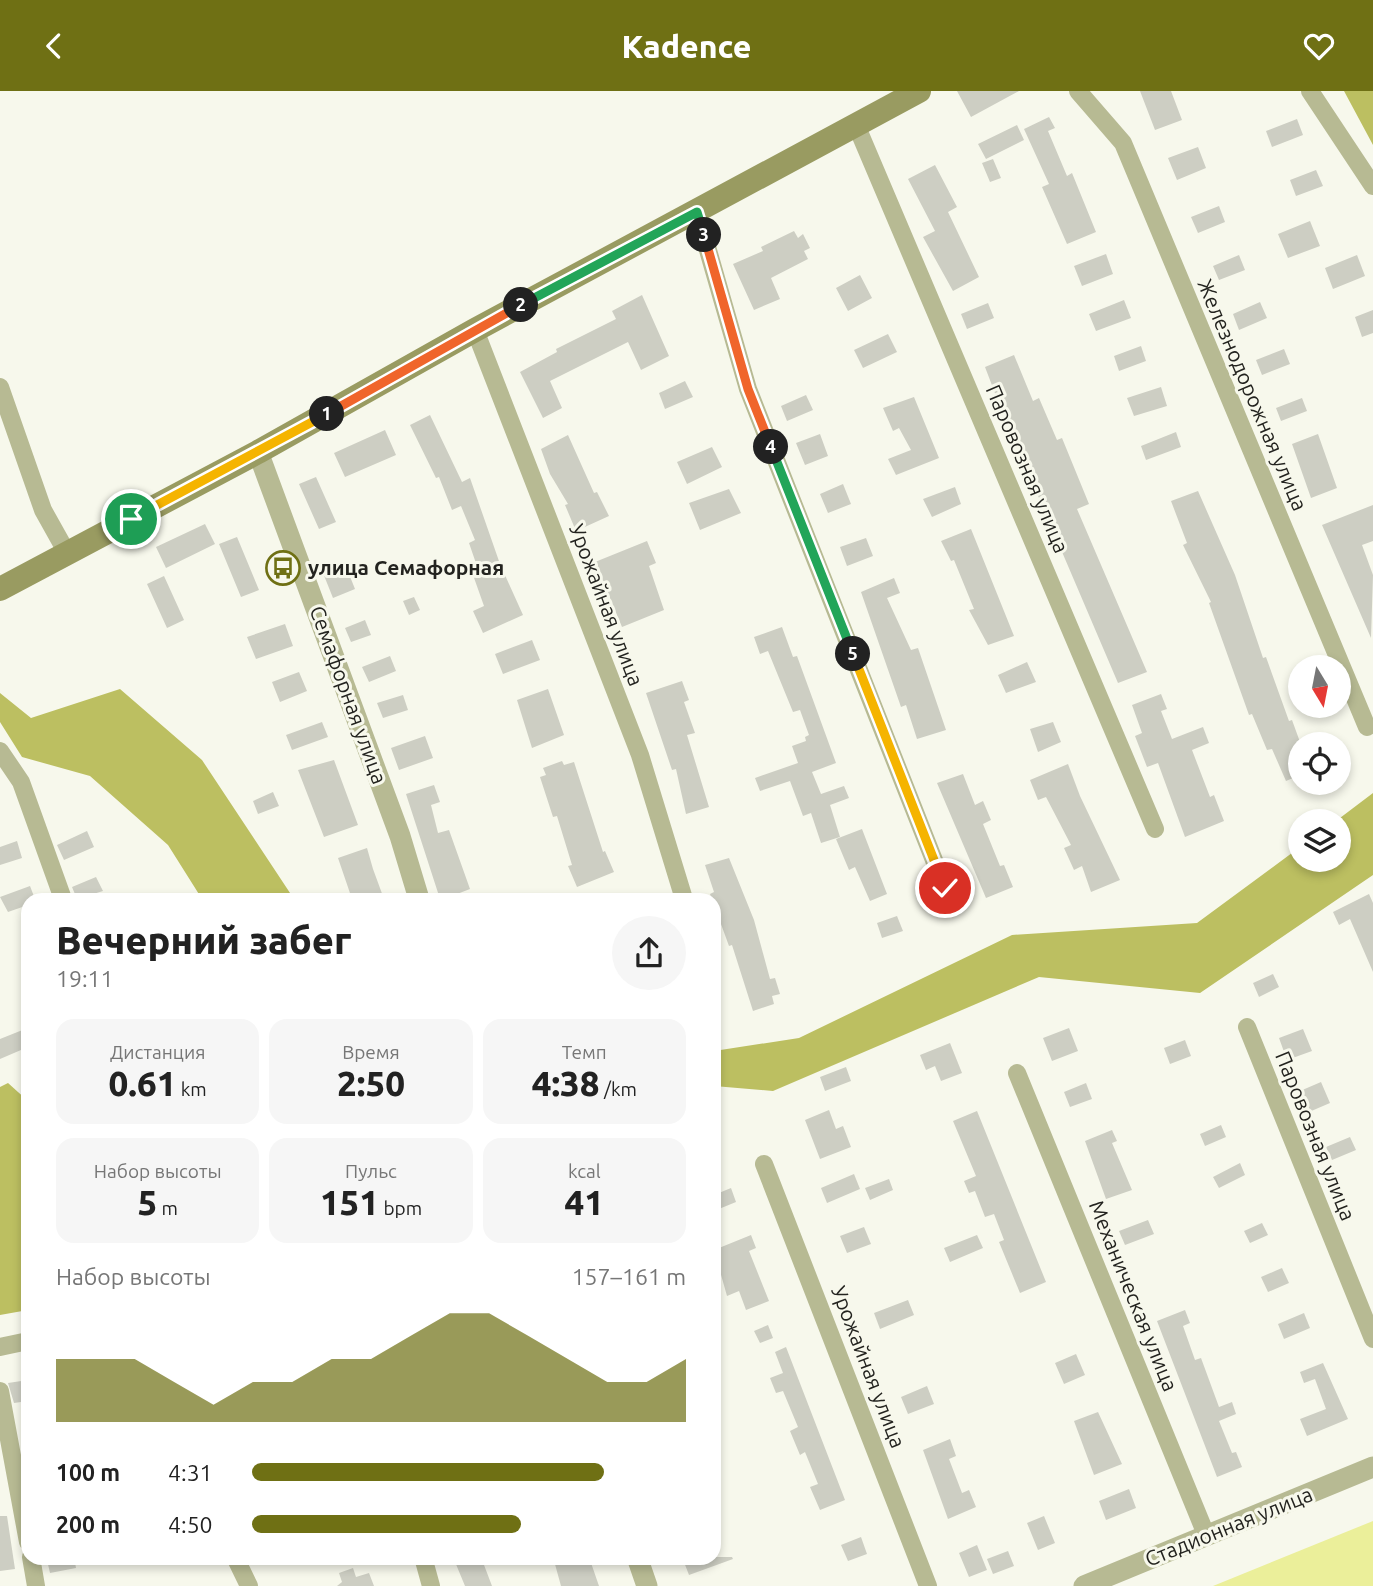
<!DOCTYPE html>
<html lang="ru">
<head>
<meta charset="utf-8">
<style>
  body { margin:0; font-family:Ubuntu,sans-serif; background:#f6f6f6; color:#222; height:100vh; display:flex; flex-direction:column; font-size:26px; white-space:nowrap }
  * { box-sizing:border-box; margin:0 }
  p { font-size:23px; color:#767676 }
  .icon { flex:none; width:38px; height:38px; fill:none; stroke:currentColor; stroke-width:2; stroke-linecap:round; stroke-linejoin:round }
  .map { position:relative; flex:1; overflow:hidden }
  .side { position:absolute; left:21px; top:802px; width:700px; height:672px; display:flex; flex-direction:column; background:#fff; border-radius:21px; box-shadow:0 4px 10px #0003 }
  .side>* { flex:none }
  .needle { width:46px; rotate:170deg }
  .controls { position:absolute; left:1288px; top:564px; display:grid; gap:14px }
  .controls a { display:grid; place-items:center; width:63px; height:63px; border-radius:50%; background:#fff; box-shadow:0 4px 10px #0003; font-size:35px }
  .pin { position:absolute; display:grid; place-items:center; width:60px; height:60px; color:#fff; margin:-30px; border:4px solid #fff; border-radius:50%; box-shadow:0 2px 7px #0007 }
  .km { position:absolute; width:35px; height:35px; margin:-18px; border-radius:50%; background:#222; color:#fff; font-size:19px; line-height:35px; text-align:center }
  .round { display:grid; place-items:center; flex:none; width:74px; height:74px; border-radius:37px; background:#f6f6f6 }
  .head { display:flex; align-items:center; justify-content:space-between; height:119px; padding:0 35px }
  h1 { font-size:38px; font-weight:800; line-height:52px }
  .figures { display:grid; grid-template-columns:repeat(3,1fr); gap:10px; height:119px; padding:7px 35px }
  .figures div { display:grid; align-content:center; border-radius:18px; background:#f6f6f6; text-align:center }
  .figures b { font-size:35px; font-weight:800 }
  .figures small { font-size:19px; font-weight:400 }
  .figures p { font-size:19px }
  .chart { height:196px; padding:14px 35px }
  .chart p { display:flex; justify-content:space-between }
  .chart svg { width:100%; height:126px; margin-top:7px; fill:#6f7014; opacity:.7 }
  ul { padding:0 35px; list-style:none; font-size:23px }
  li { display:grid; grid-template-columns:112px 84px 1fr; align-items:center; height:52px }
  li i { height:18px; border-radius:9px; background:#6f7014 }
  header { display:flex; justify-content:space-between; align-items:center; height:91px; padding:0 35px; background:#6f7014; color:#fff; font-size:32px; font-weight:800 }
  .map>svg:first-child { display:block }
</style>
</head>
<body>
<header><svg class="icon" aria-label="back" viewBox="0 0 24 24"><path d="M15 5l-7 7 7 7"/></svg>Kadence<svg class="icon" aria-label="heart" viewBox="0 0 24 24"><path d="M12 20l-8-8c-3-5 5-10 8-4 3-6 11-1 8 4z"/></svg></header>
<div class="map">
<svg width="1373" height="1495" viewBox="0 0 1373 1495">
  <rect width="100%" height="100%" fill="#f7f8ec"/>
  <!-- green -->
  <path fill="#ebef9a" d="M1373,1430V1495H1213Z"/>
  <!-- water -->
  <path fill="#bcbf61" d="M1344,0H1373V54Z
    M120,598L202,669L294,808H202L168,754L90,685L22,666L0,631V602L31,627Z
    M1373,702V784L1200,902L1039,886L773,1000L714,995V960L799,947L1012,844L1197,832L1300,756V768H1339V730H1336Z
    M8,992L28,1010V1219L0,1224V996Z"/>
  <!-- building -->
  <path fill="#cdcec3" d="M957,0H1019L971,26Z
    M1140,0H1171L1182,29L1155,39Z
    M1049,26L1055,37L1048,40L1067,85L1072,82L1096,141L1067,153L1042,96L1049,93L1024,38Z
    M1297,28L1303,44L1272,56L1266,40Z
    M1017,34L1024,49L986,68L978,53Z
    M1198,56L1206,77L1177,89L1168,67Z
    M993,68L1001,87L990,91L982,72Z
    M935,74L957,116L948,121L979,186L953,200L923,146L935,140L908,88Z
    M1316,79L1323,95L1296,105L1290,89Z
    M1219,115L1225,131L1198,142L1191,126Z
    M1310,130L1320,155L1288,167L1278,143Z
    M794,140L798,147L803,143L810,157L804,160L808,168L771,187L780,208L754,219L733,173L763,160L761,156Z
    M1106,163L1113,183L1082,195L1074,175Z
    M1239,164L1245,179L1219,189L1213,175Z
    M1357,164L1365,185L1333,198L1325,177Z
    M860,184L872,207L848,220L836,197Z
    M642,204L669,265L641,279L628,251L550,290L562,317L543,327L520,281L557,261L556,258L616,228L612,220Z
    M1124,209L1131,227L1096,240L1089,223Z
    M1260,211L1267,227L1239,239L1233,223Z
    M988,212L994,227L967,238L961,223Z
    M1373,219V242L1362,246L1355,226Z
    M888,243L897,261L863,277L854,259Z
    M1141,255L1146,270L1119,280L1114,265Z
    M1284,258L1290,273L1262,284L1256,269Z
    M1014,264L1033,310L1039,307L1057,349L1062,347L1089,413L1077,418L1147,581L1118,592L1001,318L985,276Z
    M685,290L693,306L665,318L659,302Z
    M1161,296L1167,315L1134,325L1127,307Z
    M806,304L813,319L787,330L781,315Z
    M914,306L939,367L896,384L888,368L911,359L899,337L893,340L883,317Z
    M1302,307L1307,320L1281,330L1276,317Z
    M430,324L462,391L470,387L500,473L523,524L483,542L473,520L484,515L473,484L479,481L469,452L475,449L461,415L452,419L439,386L436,387L410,334Z
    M385,339L396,364L345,386L334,362Z
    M1176,341L1181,356L1146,369L1141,355Z
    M820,343L828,365L805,374L796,352Z
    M1318,343L1337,397L1311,407L1292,353Z
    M568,344L594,402L597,401L609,425L576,440L565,414L568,413L550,383L541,358Z
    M712,356L722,376L687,393L677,371Z
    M316,386L336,431L319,438L299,393Z
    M843,393L851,413L828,422L820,403Z
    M955,396L961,413L932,426L923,408Z
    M729,398L741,422L700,439L689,412Z
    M1198,400L1235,484L1263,567L1266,566L1289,630L1292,629L1300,651V684L1286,690L1272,658L1267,659L1252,623L1249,624L1209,512L1211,511L1183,454L1187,452L1171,410Z
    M1373,414V450L1362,454L1373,484L1371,547L1322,434Z
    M205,433L215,453L166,477L156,456Z
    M971,438L1014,545L988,554L969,519L974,518L954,469L951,470L941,450Z
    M237,446L259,499L241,506L219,453Z
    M866,447L873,465L847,475L840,456Z
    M647,450L656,472L649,475L664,519L622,536L595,471Z
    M345,473L355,498L333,507L323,482Z
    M164,485L184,529L167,537L147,493Z
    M894,487L900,502L887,507L911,559L918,557L946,639L917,648L906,614L901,616L861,501Z
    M414,506L420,519L409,524L403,510Z
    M365,529L371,544L351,551L345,537Z
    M285,533L293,555L256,568L247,546Z
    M782,536L793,566L797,565L836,672L812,681L821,703L844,695L849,707L830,714L840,746L821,752L811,722L803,725L790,690L760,700L755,687L798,672L792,655L806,650L805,646L809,644L800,619L793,621L768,560L760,563L754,546Z
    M532,549L540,569L503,583L495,563Z
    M390,565L396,580L369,591L362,576Z
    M1027,571L1036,591L1006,602L998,584Z
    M299,581L307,600L280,611L272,591Z
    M682,590L689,609L684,611L695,642L687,644L709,716L686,723L676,678L672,679L646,602Z
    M548,598L564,644L532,657L517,609Z
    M1161,603L1167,618L1161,620L1172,648L1203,636L1209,652L1192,659L1210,706L1214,704L1224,730L1185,746L1158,672L1147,676L1135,645L1142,642L1132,614Z
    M403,604L408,619L383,627L377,612Z
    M322,631L328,646L292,659L286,644Z
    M1053,631L1061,651L1038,661L1030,638Z
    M425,645L433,667L399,679L391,657Z
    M334,669L358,734L324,746L298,679Z
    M562,670L564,674L574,671L603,761L605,760L614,781L577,796L568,775L572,774L557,725L553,726L540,686L546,684L543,677Z
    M1068,673L1080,705L1120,789L1091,801L1082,775L1074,779L1064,757L1071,754L1046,706L1038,709L1030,689Z
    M963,683L975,714L983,710L991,729L983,733L1000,775L1004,774L1013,796L986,807L937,692Z
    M434,694L440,711L431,714L438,742L449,739L470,798L457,803L458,808H440L406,703Z
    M273,701L279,715L258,723L253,710Z
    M862,738L887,803L870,810L855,776L849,779L836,748Z
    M87,740L94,756L64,769L57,754Z
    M17,750L22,767L0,774V756Z
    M367,757L373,778L384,808H352L338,767Z
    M729,767L754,829L770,888L775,887L780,903L772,905L774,913L753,920L732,854L729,855L710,803L714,801L705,774Z
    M96,786L103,800L77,808L72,796Z
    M30,795L35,808H28V814L8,821L0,806Z
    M1369,803L1373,812V881L1350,828L1339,834L1333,821Z
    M897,825L903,840L882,847L877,832Z
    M1273,883L1279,896L1259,906L1253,892Z
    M1069,937L1078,960L1052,970L1043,947Z
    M25,938L28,956L0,968V948Z
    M1303,938L1312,960L1287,969L1279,947Z
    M1185,949L1191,965L1170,973L1164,957Z
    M950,952L962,982L941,990L935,975L926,979L920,964Z
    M846,976L851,990L825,1000L820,986Z
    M1321,991L1330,1012L1309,1021L1300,1000Z
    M1086,992L1092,1008L1070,1016L1064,1001Z
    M829,1019L836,1038L843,1035L851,1056L820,1068L805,1029Z
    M977,1020L1046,1191L1020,1202L999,1151L1004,1149L994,1123L985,1126L975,1100L969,1102L964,1090L976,1085L953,1030Z
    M1221,1034L1226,1046L1205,1055L1200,1043Z
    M1112,1039L1117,1050L1112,1052L1132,1099L1106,1108L1085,1050Z
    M1350,1046L1356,1059L1332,1069L1326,1056Z
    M1240,1072L1245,1084L1219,1097L1213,1086Z
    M854,1083L860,1098L827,1112L821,1097Z
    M889,1088L893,1099L870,1109L865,1097Z
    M731,1097L736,1111L714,1120V1104Z
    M1148,1129L1154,1143L1125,1154L1119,1140Z
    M1262,1132L1268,1144L1250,1152L1244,1140Z
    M864,1136L871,1153L847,1162L840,1145Z
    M751,1144L756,1157L749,1160L769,1210L746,1219L739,1200L727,1205L714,1159Z
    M977,1144L983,1157L950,1171L944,1157Z
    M1282,1177L1289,1192L1268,1201L1261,1186Z
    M908,1209L914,1224L880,1238L874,1222Z
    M1185,1219L1190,1232L1183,1235L1195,1269L1201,1267L1219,1316L1232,1311L1236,1323L1219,1330L1232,1362L1236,1361L1242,1376L1217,1386L1157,1230Z
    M1304,1222L1310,1237L1284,1248L1278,1233Z
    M768,1234L773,1247L760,1252L754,1240Z
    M786,1256L845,1409L820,1419L810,1396L818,1393L805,1361L800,1364L790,1340L798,1336L783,1300L776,1302L770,1287L783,1282L775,1261Z
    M1076,1263L1085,1284L1064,1293L1055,1272Z
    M1323,1272L1348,1328L1307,1345L1300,1328L1326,1318L1315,1288L1304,1292L1300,1281Z
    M28,1289V1310L14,1312L8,1292Z
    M927,1295L934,1313L908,1323L901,1306Z
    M1098,1321L1122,1373L1094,1384L1074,1330Z
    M950,1348L956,1365L949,1368L962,1402L969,1399L976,1416L948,1428L923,1359Z
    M1129,1398L1136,1417L1106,1429L1099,1410Z
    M0,1425H7L15,1478L0,1480Z
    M1044,1425L1055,1452L1038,1459L1027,1432Z
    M861,1446L867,1463L848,1470L841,1454Z
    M977,1454L987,1479L969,1486L959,1462Z
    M1008,1460L1014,1475L993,1483L987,1468Z
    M57,1466H74L76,1477L50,1482L47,1469Z
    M453,1466H481L492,1495H465Z
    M553,1466H589L599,1495H561Z
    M682,1466H732L733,1468L689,1484Z
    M353,1477L356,1486L369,1482L374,1495H337L342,1491L339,1482Z"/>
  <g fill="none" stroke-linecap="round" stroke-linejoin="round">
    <!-- minor -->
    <path stroke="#b7ba93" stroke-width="18" d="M1078,0L1123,52L1367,636
      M1310,0L1373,95
      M857,36L1155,738
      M697,121L748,298L945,797
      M475,239L640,664L684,808
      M0,296L43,419L67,462
      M0,660L21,691L63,808
      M1247,936L1373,1248
      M1017,982L1207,1446
      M764,1073L928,1495
      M0,1256L28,1250
      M0,1300L28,1451
      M31,1466L36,1495
      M235,1466L249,1495
      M423,1466L431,1495"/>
    <!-- tertiary -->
    <path stroke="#b7ba93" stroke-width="21" d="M258,361L400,745L419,808
      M637,1466L647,1495
      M1084,1495L1373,1376"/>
    <!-- secondary -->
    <path stroke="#999b61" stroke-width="24" d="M0,498L258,361L475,239L919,0"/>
  </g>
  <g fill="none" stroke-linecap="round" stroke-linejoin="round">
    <!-- split-1 casing -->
    <g stroke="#fff" stroke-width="14">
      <path id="split-1" d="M131,428L327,323"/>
    </g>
    <!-- split-2 casing -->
    <g stroke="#fff" stroke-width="14">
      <path id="split-2" d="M327,323L521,214"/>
    </g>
    <!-- split-3 casing -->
    <g stroke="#fff" stroke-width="14">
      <path id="split-3" d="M521,214L697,121L704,144"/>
    </g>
    <!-- split-4 casing -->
    <g stroke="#fff" stroke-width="14">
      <path id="split-4" d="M704,144L748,298L771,356"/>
    </g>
    <!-- split-5 casing -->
    <g stroke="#fff" stroke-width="14">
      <path id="split-5" d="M771,356L853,563"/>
    </g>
    <!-- split-6 casing -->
    <g stroke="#fff" stroke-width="14">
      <path id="split-6" d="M853,563L945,797"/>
    </g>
    <!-- split-1 -->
    <use href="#split-1" stroke="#f5b400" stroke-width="9"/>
    <!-- split-2 -->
    <use href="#split-2" stroke="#f0652b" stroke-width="9"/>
    <!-- split-3 -->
    <use href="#split-3" stroke="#22a559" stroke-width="9"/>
    <!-- split-4 -->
    <use href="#split-4" stroke="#f0652b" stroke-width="9"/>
    <!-- split-5 -->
    <use href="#split-5" stroke="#22a559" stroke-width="9"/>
    <!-- split-6 -->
    <use href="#split-6" stroke="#f5b400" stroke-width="9"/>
  </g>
  <!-- icons -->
  <defs>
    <g id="bus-ring" transform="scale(1.75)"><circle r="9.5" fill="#f7f8ec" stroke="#6f7014" stroke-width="1.5"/><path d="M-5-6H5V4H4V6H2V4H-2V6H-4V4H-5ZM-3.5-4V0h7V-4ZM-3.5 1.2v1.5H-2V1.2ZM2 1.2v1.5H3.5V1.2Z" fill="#6f7014"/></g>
  </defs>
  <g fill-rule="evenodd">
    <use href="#bus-ring" x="283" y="477"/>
  </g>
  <g text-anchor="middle" stroke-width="6" stroke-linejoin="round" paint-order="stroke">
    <!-- street labels -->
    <g font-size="21" fill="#23231f" stroke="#f7f8ec">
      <text transform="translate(1252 304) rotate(67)" y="7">Железнодорожная улица</text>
      <text transform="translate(1027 378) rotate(67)" y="7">Паровозная улица</text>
      <text transform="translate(606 514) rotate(69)" y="7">Урожайная улица</text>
      <text transform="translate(348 604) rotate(70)" y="7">Семафорная улица</text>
      <text transform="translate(1315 1045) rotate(68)" y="7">Паровозная улица</text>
      <text transform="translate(1133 1205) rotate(68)" y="7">Механическая улица</text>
      <text transform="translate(868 1276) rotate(69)" y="7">Урожайная улица</text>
      <text transform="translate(1229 1436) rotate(-22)" y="7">Стадионная улица</text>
    </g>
    <!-- poi labels -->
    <g font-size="21" font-weight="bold" fill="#23231f" stroke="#f7f8ec" text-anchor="start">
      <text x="308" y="484">улица Семафорная</text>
    </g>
  </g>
</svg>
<div class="controls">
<a><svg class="needle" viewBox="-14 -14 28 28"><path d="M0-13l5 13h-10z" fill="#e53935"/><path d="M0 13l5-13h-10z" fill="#767676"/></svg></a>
<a><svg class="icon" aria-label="locate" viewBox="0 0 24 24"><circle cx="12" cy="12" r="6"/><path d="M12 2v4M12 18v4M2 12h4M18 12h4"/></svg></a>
<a><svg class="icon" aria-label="layers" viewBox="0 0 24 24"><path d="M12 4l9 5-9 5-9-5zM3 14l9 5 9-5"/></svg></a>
</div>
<div class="pin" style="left:131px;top:428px;background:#1e9e55"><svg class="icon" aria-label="arrive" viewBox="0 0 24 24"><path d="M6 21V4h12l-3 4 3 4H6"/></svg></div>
<div class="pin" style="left:945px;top:797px;background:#d93025"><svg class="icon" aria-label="check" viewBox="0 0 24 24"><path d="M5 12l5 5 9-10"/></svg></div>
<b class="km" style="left:327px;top:323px">1</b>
<b class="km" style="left:521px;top:214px">2</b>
<b class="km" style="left:704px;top:144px">3</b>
<b class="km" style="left:771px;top:356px">4</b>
<b class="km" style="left:853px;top:563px">5</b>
<section class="side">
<div class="head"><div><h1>Вечерний забег</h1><p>19:11</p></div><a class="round"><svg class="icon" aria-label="share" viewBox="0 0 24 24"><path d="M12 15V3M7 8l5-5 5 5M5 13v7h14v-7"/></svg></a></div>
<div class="figures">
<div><p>Дистанция</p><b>0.61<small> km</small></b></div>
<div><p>Время</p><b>2:50</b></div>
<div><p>Темп</p><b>4:38<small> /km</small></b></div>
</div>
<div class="figures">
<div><p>Набор высоты</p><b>5<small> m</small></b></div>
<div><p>Пульс</p><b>151<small> bpm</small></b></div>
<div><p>kcal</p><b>41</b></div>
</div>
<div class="chart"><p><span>Набор высоты</span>157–161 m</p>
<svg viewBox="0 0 160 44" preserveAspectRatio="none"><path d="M0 44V22L10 22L20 22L30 30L40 38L50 30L60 30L70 22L80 22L90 14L100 6L110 6L120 14L130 22L140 30L150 30L160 22V44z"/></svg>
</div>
<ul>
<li><b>100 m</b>4:31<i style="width:81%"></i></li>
<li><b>200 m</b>4:50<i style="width:62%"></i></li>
</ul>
</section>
</div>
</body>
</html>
